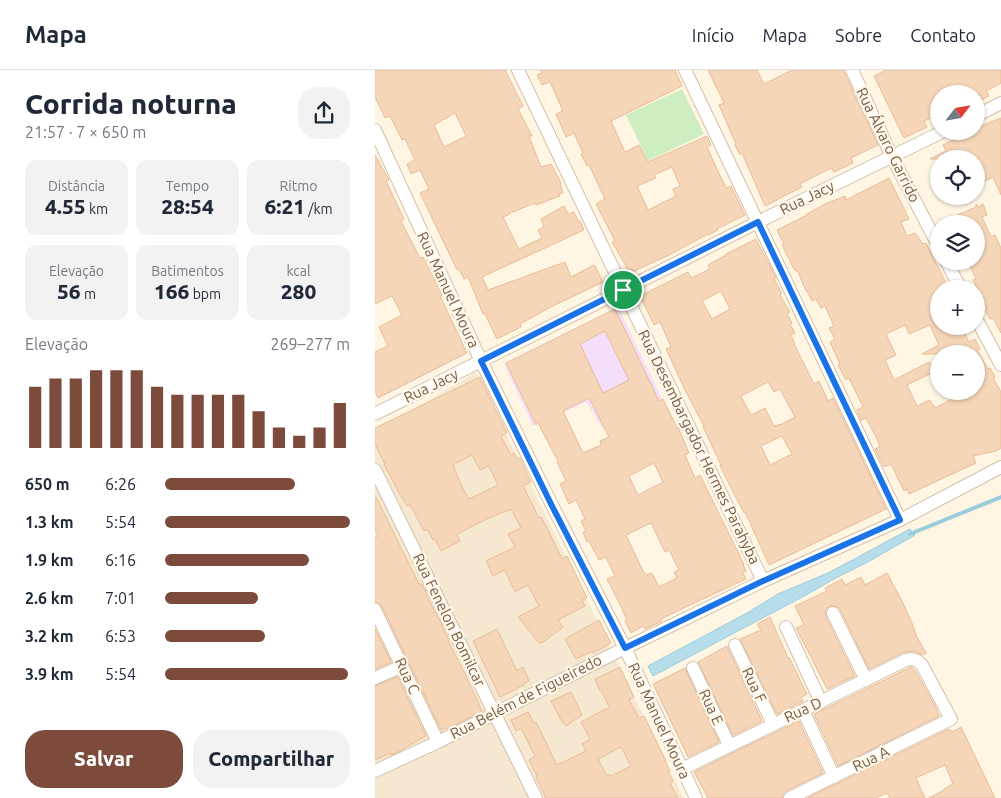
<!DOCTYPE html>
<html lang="pt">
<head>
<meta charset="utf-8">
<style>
  body { margin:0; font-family:Ubuntu,sans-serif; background:#f2f2f3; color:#1f2937; height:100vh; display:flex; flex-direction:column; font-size:19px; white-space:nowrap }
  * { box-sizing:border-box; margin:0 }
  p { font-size:16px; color:#747a83 }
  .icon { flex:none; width:28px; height:28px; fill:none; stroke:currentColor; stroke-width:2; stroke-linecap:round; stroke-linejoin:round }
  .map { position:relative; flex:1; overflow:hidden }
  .side { display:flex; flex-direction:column; background:#fff; width:375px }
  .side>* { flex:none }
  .needle { width:32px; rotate:59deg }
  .fabs { position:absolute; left:555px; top:15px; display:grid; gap:10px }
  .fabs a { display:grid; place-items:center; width:55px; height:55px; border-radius:50%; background:#fff; box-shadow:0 1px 4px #0004; font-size:25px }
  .pin { position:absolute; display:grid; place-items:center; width:42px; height:42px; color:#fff; margin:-21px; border:2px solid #fff; border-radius:50%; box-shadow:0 1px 5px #0007 }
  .round { display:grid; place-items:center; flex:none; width:52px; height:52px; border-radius:20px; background:#f2f2f3 }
  .head { display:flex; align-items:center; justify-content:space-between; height:85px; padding:0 25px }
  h1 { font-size:28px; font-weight:800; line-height:38px }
  .metrics { display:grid; grid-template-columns:repeat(3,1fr); gap:8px; height:85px; padding:5px 25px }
  .metrics div { display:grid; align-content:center; border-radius:12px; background:#f2f2f3; text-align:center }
  .metrics b { font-size:21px; font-weight:800 }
  .metrics small { font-size:14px; font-weight:400 }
  .metrics p { font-size:14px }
  .chart { height:140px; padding:10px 25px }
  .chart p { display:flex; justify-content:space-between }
  .chart svg { width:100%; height:90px; margin-top:5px; stroke:#7d4b3b; stroke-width:6 }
  .button { display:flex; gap:10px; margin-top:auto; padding:10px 25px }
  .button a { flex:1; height:58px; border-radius:20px; background:#7d4b3b; color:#fff; font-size:20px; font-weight:800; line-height:58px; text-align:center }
  .button a+a { background:#f2f2f3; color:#1f2937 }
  ul { padding:0 25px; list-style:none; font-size:16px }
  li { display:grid; grid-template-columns:80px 60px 1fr; align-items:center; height:38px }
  li i { height:12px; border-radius:6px; background:#7d4b3b }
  header { display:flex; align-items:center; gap:30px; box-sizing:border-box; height:70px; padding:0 25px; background:#fff; border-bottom:1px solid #e0e1e3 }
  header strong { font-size:24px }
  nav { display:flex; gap:28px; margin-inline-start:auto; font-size:18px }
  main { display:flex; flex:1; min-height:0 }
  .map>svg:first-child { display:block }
</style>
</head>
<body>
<header>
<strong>Mapa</strong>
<nav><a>Início</a><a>Mapa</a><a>Sobre</a><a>Contato</a></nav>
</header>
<main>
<section class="side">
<div class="head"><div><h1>Corrida noturna</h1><p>21:57 · 7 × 650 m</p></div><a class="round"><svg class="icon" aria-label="share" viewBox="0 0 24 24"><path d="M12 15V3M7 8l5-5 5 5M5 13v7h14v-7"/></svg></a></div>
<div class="metrics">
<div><p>Distância</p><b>4.55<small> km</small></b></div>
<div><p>Tempo</p><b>28:54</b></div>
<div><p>Ritmo</p><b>6:21<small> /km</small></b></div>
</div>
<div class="metrics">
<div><p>Elevação</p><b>56<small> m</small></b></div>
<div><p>Batimentos</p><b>166<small> bpm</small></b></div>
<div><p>kcal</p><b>280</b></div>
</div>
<div class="chart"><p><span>Elevação</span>269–277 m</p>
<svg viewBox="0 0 160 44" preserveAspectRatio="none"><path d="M5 44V14M15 44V10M25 44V10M35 44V6M45 44V6M55 44V6M65 44V14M75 44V18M85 44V18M95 44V18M105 44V18M115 44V26M125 44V34M135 44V38M145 44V34M155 44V22"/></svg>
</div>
<ul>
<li><b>650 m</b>6:26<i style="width:70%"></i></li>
<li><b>1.3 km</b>5:54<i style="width:100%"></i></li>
<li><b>1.9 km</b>6:16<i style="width:78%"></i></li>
<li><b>2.6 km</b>7:01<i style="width:50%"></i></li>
<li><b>3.2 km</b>6:53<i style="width:54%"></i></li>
<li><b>3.9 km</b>5:54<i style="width:99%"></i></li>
</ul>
<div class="button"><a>Salvar</a><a>Compartilhar</a></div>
</section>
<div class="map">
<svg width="626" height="728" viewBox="0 0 626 728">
  <rect width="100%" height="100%" fill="#fef6e3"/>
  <!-- residential -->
  <path fill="#f6e8d0" d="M101,302L299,709L308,728H0V362Z"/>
  <!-- education -->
  <path fill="#f3dffa" d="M240,239L245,241L246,243L287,329L228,359L211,332L158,356L129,294Z"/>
  <!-- green -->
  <path fill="#ceedc0" d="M307,19L329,64L273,91L251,45Z"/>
  <!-- water -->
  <path fill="#b6dde9" stroke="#9bccdc" d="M535,459L540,465L491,493L457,510L433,524L278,606L273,596L372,543L403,524L455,502Z"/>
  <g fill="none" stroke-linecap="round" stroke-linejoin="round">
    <!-- stream -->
    <path stroke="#9bccdc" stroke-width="4" d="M535,464L626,427"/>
  </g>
  <!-- building -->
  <path fill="#f5d6b8" stroke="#e9bd97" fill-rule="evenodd" d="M0,0H130L148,36L143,39L157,66H154L166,97L176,94L186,113L185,114L188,123L184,124L185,126L161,135L160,133L133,144V145L128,147L144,179L167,168L163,160L169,157L166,149L189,136L193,144L199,142L203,151H205L209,160L107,207L113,220L190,192L196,207L219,195V196H220L228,212L176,237L145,254L146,257L122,269L110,244H108L93,207L89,209L84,199L82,200L45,123L54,119L45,100L36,104L32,94L40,90L30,69L27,70L15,46L10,48L0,27ZM80,43L91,66L69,77L59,55Z
    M165,0H300L307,16L236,51L250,82L264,75L273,92L332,66L336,75L332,77L341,97L351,118L356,116L370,145L342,159L343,160L333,165V164L294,185L255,203L237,172L240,171L221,134L230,129L214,95L212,96L206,84L208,83L199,63L191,67L181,44L188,41L175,12L167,15L162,5L167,3ZM297,97L305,116L298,119L301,126L273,140L262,116L281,108L279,105Z
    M333,0H382L389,14L417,0H468L503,75L476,88L478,93L459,102L457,98L448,102L425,114L427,117L390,136L367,83L365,85L360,75L361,74L344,35L349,33Z
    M511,0H626V13L611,21L614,26L603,32L601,29V24H564V44L549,51L552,57L529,68L499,6Z
    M626,48V125L618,107L608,112L601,96V89H555L571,81L568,75L597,61H601V59L606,56Z
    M0,85L14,110L11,111L29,149L26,151L45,188L48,187L67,225L65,226L92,283L3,328L0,322V282L13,276L4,257L27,245L17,226L0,234Z
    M514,108L534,149L526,152L532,166L540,163L548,174L551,173L574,219H564V256H586L594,272L600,269L605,279L602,280L613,299L615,298L620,307L618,308L626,322V378L621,381L598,386L601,393L534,424L532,419L529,421L516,394L509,397L500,379L505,377L502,369L491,348L486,350L482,340L488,337L474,308L471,310L463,295L465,294L455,272L460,269L454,258L459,256L450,236L446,238L441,229L437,231L432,221H431L422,200L420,201L407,175L409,174L402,160L432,145V144L450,134L470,126L471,130ZM530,255L534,264L555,255L564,275L547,284H601V321H576L579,328L560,338L559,335L558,336L555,330L542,336L532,315L559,302L554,292L519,310L510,290L521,285L511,264Z
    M601,134L603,137L608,134L612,145L607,147L616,167L620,165L626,178V263L618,248L615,249L610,240L612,239L598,210L601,209L593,191H601V154H562L601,137Z
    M381,169L401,208L399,209L407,223L405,224L406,227L415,242L412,244L417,253L415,254L420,263L416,265L420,274H419L439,314L444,311L453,331L458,328L511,439L394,495L370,442L369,443L350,406L345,395H346L328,357L329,356L312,324L291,279L296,277L285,252L279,255L265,226L313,202L316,208L335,199L333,195L351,185V184ZM346,221L355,239L337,249L327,231ZM393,312L399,322L405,319L420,347L407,354L399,356L390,338L376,345L366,326ZM407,366L417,384L395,395L386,376Z
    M240,239L284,331L288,329L302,358L303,357L314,383L310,385L320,408L325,405L369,494L368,495L371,501L368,503L371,509L313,536L286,549L287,551L270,559L268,556L256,563L250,551L252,550L246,537L232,509L240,506L231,487L224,490L214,471L212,472L208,462L211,461L206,451L210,449L201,430L194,434L185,414L191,411L182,392L183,391L163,353L161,355L131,293ZM230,261L254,310L228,323L205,274ZM214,328L234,367L225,371L226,375L208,383L188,341ZM279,393L288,412L263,425L254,406ZM276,453L290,482L294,480L304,500L299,502L302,508L284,517L277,503L271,505L268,501L251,465Z
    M105,307L132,363L126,366L136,385L139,383L142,389L145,388L156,412L148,416L164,448L166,447L171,456L187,489L192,486L212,528L207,530L210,536L183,550L188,557L167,573L166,572L164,573L143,547L164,536L153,515L140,522L130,500L118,506L111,491L140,477L133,464L146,458L136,439L114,448L82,464L85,471L66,481L60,469L58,470L52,459L49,461L35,435L32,436L27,427H26L9,394H10L0,374V358ZM97,385L105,400L114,396L123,415L94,429L88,419L78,395Z
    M0,425L44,514H47L56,534L68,556H67L74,570L73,571L91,606L107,641L72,659L71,658L66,660L7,536L4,533L0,532V468L3,466L0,460Z
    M512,503L527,531L537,553L541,565L551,583L548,585L539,581L529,582L494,599L465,539L462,536H455L451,539L450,543L451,547L480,606L452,619L421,558L429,555L420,536L452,521L450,518L467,509L470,515L486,507L490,515Z
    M395,547L413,588L414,587L432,624L426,627L428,631L402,644L365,569L386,560L382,554Z
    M224,550L236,573L218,583V581L201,589L190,569Z
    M0,559L16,592L0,599Z
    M122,559L142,601L148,597L154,611L148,614L149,615L125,627L98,571Z
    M352,576L387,651L358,665L323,592Z
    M245,597L259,627L254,630L264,648L269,646L273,654L291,691H290L295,701L293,702L298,711L295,713L303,728H171L161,707L162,706L154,690L160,686L146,658L141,661L136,650L153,642L159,653L161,652L182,695L211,681L207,674L215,669L206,652L229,640L235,638L226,620L225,621L220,609ZM246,677L256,696L236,706L235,704L232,706L223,689Z
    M536,597L540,600L560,636L564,646L463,696L439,644Z
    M310,598L344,672L313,687L278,614Z
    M23,607L51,666L21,683L16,685L15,683L0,690V616Z
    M196,622L207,645L191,656L186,650L176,631Z
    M424,651L448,703L411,721L408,724L407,728H333L319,702Z
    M586,657L620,728H554L569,720V719L578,714L570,695L541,708L550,728H515L512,723L501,728H433L570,661L575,659L577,662Z"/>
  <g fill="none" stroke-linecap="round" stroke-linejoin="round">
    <!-- minor casing -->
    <g stroke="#d2c0ab" stroke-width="14">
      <path id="minor" d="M143,0L388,511
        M310,0L525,450
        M477,0L517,87L564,177
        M601,46L626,33
        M0,60L106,291L178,437L250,578L321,728
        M571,191L586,219
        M601,248L626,295
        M0,344L248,220L383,152L569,61
        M0,400L161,728
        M0,540L63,672
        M458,543L491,610
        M411,557L446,632
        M360,575L398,654
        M318,598L354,675
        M0,608L27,596
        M428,640L459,707
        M307,699L531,590C539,588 542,590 547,595L576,649L415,728
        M0,701L63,672L250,578L388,511L525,450L626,397"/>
    </g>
    <!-- minor -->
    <use href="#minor" stroke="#fff" stroke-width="12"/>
  </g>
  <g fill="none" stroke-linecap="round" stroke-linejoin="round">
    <!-- route casing -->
    <g stroke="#fff" stroke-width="10">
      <path id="route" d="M383,152L525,450L388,511L250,578L178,438L106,291Z"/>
    </g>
    <!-- route -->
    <use href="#route" stroke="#1a73e8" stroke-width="6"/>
  </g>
  <g text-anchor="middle" stroke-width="4.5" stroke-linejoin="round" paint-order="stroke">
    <!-- street labels -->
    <g font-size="15" fill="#785c47" stroke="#fff9eb">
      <text transform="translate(513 75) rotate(64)" y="5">Rua Álvaro Garrido</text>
      <text transform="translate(432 128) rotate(-26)" y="5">Rua Jacy</text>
      <text transform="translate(73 220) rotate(65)" y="5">Rua Manuel Moura</text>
      <text transform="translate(56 316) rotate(-26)" y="5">Rua Jacy</text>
      <text transform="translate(324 377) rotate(64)" y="5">Rua Desembargador Hermes Parahyba</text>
      <text transform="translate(74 550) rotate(64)" y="5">Rua Fenelon Bomilcar</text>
      <text transform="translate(32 606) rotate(65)" y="5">Rua C</text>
      <text transform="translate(379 615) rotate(64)" y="5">Rua F</text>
      <text transform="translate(151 627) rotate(-27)" y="5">Rua Belém de Figueiredo</text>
      <text transform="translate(336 637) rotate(65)" y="5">Rua E</text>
      <text transform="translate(428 640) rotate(-25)" y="5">Rua D</text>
      <text transform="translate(284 651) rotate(65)" y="5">Rua Manuel Moura</text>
      <text transform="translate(496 689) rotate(-26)" y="5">Rua A</text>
    </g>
  </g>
</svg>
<div class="fabs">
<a><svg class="needle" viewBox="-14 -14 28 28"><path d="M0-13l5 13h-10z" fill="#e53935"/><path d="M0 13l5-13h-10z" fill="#747a83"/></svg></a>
<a><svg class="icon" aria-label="locate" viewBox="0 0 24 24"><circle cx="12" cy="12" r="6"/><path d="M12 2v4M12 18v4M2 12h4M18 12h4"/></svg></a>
<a><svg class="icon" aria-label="layers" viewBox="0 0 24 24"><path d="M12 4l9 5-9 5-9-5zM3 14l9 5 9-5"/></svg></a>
<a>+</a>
<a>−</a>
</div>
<div class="pin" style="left:248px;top:220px;background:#1e9e55"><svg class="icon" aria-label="arrive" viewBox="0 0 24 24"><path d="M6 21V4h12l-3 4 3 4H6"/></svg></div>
</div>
</main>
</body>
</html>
